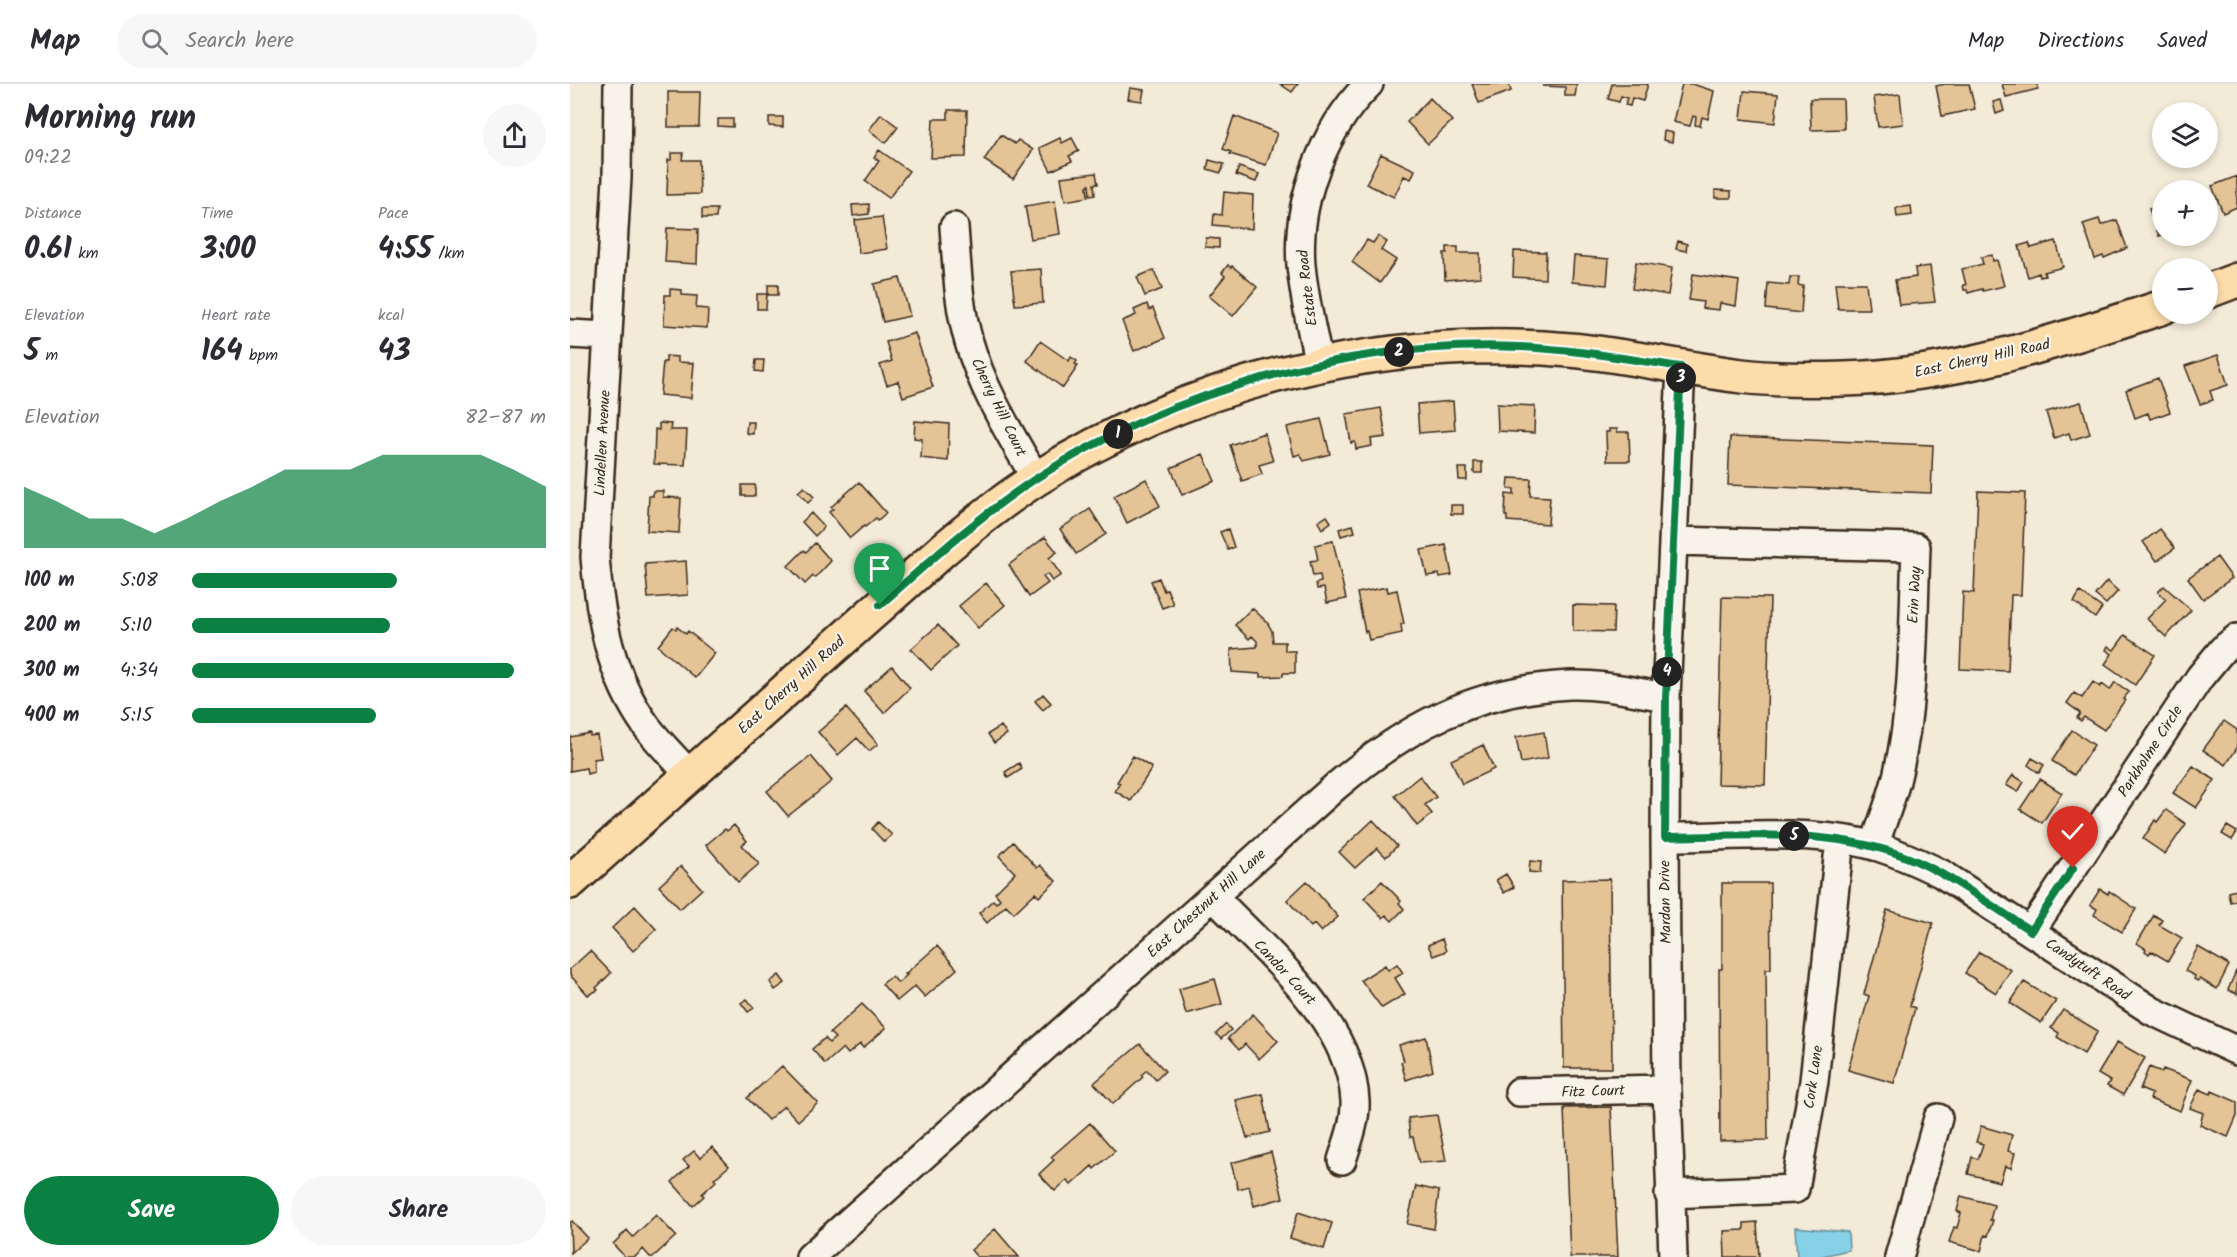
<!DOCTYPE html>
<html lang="en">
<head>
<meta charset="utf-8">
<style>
  body { margin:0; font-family:Kalam,sans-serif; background:#f7f7f7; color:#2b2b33; height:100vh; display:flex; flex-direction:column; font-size:22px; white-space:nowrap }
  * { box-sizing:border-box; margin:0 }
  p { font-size:20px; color:#7c7c81 }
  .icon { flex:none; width:33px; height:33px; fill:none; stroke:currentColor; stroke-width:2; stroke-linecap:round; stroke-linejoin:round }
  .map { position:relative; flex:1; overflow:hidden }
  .side { display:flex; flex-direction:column; background:#fff; width:570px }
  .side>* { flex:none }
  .controls { position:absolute; left:1582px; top:18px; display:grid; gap:12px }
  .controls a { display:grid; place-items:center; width:66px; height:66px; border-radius:50%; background:#fff; box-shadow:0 3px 9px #0003; font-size:30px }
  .pin { position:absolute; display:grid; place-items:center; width:51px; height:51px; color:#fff; margin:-62px -26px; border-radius:50% 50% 50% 0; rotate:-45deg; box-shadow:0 0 6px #0007 }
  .pin .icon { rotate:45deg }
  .km { position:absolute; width:30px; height:30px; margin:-15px; border-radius:50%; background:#222; color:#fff; font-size:16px; line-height:30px; text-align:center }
  .round { display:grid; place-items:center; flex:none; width:63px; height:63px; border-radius:32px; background:#f7f7f7 }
  .overview { display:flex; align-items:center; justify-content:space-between; height:102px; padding:0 24px }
  h1 { font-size:33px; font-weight:700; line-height:45px }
  .figures { display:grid; grid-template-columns:repeat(3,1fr); gap:9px; height:102px; padding:6px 24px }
  .figures div { display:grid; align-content:center }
  .figures b { font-size:30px; font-weight:700 }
  .figures small { font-size:16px; font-weight:400 }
  .figures p { font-size:16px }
  .chart { height:168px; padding:12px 24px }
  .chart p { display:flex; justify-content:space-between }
  .chart svg { width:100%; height:108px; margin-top:6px; fill:#0b8043; opacity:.7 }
  .cta { display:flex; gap:12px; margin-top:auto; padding:12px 24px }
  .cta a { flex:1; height:69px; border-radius:36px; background:#0b8043; color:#fff; font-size:24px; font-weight:700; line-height:69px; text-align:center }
  .cta a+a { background:#f7f7f7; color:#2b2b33 }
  ul { padding:0 24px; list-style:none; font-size:20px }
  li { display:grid; grid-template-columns:96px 72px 1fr; align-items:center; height:45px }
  li i { height:15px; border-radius:8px; background:#0b8043 }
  header { display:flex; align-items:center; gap:36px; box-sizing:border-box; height:84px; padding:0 30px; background:#fff; border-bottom:2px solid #e1e1e2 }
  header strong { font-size:28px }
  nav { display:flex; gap:33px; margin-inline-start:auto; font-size:21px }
  .search { width:420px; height:54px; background:#f7f7f7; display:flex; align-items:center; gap:15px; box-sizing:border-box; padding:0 21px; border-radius:33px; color:#7c7c81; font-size:22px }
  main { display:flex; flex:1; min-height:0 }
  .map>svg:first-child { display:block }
</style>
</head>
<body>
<header>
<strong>Map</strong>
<div class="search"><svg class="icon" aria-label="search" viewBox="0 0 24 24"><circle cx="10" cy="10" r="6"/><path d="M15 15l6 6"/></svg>Search here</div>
<nav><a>Map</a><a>Directions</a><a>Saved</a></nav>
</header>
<main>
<section class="side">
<div class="overview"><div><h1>Morning run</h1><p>09:22</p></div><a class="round"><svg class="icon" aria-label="share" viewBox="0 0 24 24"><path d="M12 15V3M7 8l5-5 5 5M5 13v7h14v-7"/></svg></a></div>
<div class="figures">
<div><p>Distance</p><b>0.61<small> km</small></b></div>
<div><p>Time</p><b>3:00</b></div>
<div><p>Pace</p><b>4:55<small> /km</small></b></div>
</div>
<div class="figures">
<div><p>Elevation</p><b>5<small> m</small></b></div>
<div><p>Heart rate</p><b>164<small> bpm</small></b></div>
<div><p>kcal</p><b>43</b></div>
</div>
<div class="chart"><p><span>Elevation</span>82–87 m</p>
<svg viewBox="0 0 160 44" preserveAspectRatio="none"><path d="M0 44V19L10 25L20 32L30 32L40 38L50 32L60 25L70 19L80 12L90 12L100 12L110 6L120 6L130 6L140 6L150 12L160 19V44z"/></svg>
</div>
<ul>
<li><b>100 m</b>5:08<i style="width:58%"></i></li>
<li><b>200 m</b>5:10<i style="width:56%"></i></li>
<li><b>300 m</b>4:34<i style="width:91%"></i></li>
<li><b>400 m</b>5:15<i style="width:52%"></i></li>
</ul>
<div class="cta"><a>Save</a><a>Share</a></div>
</section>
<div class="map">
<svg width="1667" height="1173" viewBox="0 0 1667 1173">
  <rect width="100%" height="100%" fill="#f3ead8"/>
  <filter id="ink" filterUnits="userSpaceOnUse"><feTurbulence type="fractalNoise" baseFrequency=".0167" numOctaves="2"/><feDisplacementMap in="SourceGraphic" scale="12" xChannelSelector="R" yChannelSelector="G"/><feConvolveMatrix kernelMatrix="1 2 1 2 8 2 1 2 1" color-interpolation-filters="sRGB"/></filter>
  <g filter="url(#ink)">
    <!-- water -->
    <path fill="#86d1e7" stroke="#688e97" stroke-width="1.5" d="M1225,1143L1278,1148L1279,1166L1248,1173H1227Z"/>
    <!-- building -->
    <path fill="#e4c496" stroke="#3b2a1e" stroke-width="1.5" d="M710,0H728L722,8Z
      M902,0H939L941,7L909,19Z
      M973,0H1007L1005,12H995V3L973,2Z
      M1042,0H1078L1073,17L1062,14L1060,22L1055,21L1057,14L1051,12L1049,18L1038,15Z
      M1112,0H1122L1144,7L1138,35L1132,33L1130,42L1125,41L1126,33L1123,32L1120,42L1103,38Z
      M1375,0H1399L1405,25L1372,32L1366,2Z
      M1432,0H1467L1468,5L1436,13Z
      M560,4L574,6L572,17L558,15Z
      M1174,7L1208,10L1205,39L1171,35Z
      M98,8H130L129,43H98Z
      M1330,10L1333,40L1308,43L1304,13Z
      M860,14L882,37L858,60L837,38Z
      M1240,15H1273L1274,45L1241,46Z
      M1431,16L1434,27L1426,30L1423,18Z
      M378,26H397L396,73L361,74L363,35H378Z
      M311,30L328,43L316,59L299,46Z
      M664,32L707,49L696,81L660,70L661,68L653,65Z
      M199,33H213V43L199,42Z
      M148,35H163V43L148,42Z
      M1094,47L1103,49L1102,58L1093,56Z
      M431,51L445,60L448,56L463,66L443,95L414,76Z
      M490,54L492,59L502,54L509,67L499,72L502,77L481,87L469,64Z
      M309,66L339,87L319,114L295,97L309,77L304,74Z
      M101,69H113L112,76H129L130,110L97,111L98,76H101Z
      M811,70L845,86L841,95L834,92L824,113L796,100Z
      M639,76L654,80L651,89L637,85Z
      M669,83L689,90L686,98L666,91Z
      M526,89L528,100H524L525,111L520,112L519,101L517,102L518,113L495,117L491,93Z
      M1667,92V123L1653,129L1642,102Z
      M1145,106L1161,107V114H1145Z
      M654,108L683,111L682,145L643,141L644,130L652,131Z
      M485,117L490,150L461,155L455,122Z
      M299,120V130L283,132L282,121Z
      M1593,120V151L1589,152L1579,125Z
      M1341,122L1342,131L1327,133L1326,124Z
      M132,125H147L146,134H132Z
      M312,133L317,165L289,169L285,136Z
      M1529,135L1531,141L1547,136L1557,164L1534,174L1533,172L1525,175L1513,140Z
      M97,144L128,145L127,180L95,178Z
      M808,152L817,158L811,166L826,176L810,199L782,178L797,156L803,159Z
      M636,154L649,155V164L635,163Z
      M1108,157L1117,160L1116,167L1106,165Z
      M1486,157L1493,183L1474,188L1475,192L1470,193L1469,189L1458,193L1449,162L1459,159L1461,164Z
      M877,163H888V169H910V193L875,196L874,169H877Z
      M944,167L976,168L975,195L943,193Z
      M1422,171L1423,177L1427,176L1434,202L1413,207L1412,205L1398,209L1397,206H1394L1393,201H1396L1392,185L1413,180L1411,173Z
      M1004,172L1039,175L1037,201L1002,198Z
      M1066,178L1102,184L1098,211L1062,205Z
      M658,181L661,184L662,182L687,203L663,232L639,212L655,192L652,189Z
      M1360,182L1365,218L1329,221L1325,196L1346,193L1345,184Z
      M471,185L473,219L445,221L441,187Z
      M584,186L592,205L575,212L567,193Z
      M1123,190L1169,197L1166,222L1150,219L1149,226L1132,224L1133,218L1119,216Z
      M1220,193H1229L1228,201L1233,202L1231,229L1196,225L1198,199L1219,201Z
      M330,194L340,232L313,238L304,200Z
      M1265,199H1296L1299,225H1268Z
      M198,201H208V211H198Z
      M100,205L112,206V211L127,212L126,224L138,225L137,244L94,241L95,211H100Z
      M187,210H197L196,225H187Z
      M577,220L579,226L583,224L595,254L564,267L552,237L566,231L564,226Z
      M345,249L363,303L333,313L328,297L317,301L310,281L322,277L316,258Z
      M470,257L499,277L501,273L507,277L505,280L508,282L493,304L457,277Z
      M1648,271L1658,301L1640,307L1643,316L1630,320L1615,282Z
      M96,272L108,273V278L124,279L121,314L90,311L93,278H96Z
      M186,276H194L193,288L185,287Z
      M1588,294L1600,328L1580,335L1578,329L1565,334L1556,306Z
      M883,317L885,346L849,349L847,320Z
      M1511,318L1520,350L1501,356L1499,349L1484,354L1476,328Z
      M927,320L965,322L964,349L928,347Z
      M811,324L816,353L801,355L802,362L786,365L785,358L781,359L776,330Z
      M751,335L760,370L734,377L730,370L724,372L717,343Z
      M345,337L379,340L378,377L351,374L352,355L344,354Z
      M177,338H184L183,350L176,349Z
      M89,339L101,340L100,346H117L115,381L84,380L85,345L89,346Z
      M1039,345H1047V348H1059L1060,377H1037L1036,348H1039Z
      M694,349L703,377L689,381L692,390L672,397L660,361Z
      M1160,353L1363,361L1361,409L1158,401Z
      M633,370L645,397L612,411L601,384Z
      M904,378H912V389H904Z
      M888,384H897V396H889Z
      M939,394L961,395L960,412L980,413L978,440L937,437V432H935L936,410L944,411V405H938Z
      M576,395L590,422L557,439L544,412Z
      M289,398L316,429L308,436L306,434L295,443L294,442L280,454L259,428L263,425L261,423Z
      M172,401H185V412H172Z
      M234,403L244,413L238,419L228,408Z
      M83,407H93V413L111,414L109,449L77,447L79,412H83Z
      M1408,407L1455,409L1451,511H1441L1438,587L1390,585L1393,508L1404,509Z
      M881,421H893V430H881Z
      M520,425L536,450L506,470L490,445Z
      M241,429L254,443L245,452L232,438Z
      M757,432L761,438L752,445L748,438Z
      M783,441L785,448L771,452L769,445Z
      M658,445L664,463L658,466L650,448Z
      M1590,445L1605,464L1587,477L1573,458Z
      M475,453L487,468L479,474L491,491L482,497L477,490L473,493L478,499L459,513L439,481Z
      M763,457L776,515L757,519L754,504L747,505L746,499L751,498L750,491L743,492L740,477L748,476L745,461Z
      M245,459L261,477L245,494L243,492L235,500L218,482L234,466L236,468Z
      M876,461L882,491L870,493L869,490L857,492L851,466Z
      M1647,473L1662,494L1633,515L1618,494Z
      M116,477L118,511L78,514L75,480Z
      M589,494L594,507L597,505L603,520L592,524L581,497Z
      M1537,497L1548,507L1536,520L1525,511Z
      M416,499L435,521L408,544L389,522Z
      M1594,502L1621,526L1596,553L1577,535L1596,515L1588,508Z
      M817,503L818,508L827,506L834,540H831L832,549L799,556L797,547L795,548L787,509Z
      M1510,508L1532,524L1525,534L1504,518Z
      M1152,513L1200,514L1195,701L1147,700Z
      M1003,521L1044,522L1043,548L1003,547Z
      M682,524L697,538L702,547L703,558H715V567H725V589H713V592L690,593V590L662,588L661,565L687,563V557L682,552L679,555L665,541Z
      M368,541L387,562L361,586L341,565Z
      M103,543L106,545L107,543L116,550L118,547L145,569L125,594L88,562Z
      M1555,551L1585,571L1565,601L1535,580L1542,570L1536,566L1538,562L1544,566Z
      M322,582L340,604L314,629L294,607Z
      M1523,598L1530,603L1532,600L1540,606L1545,598L1559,608L1553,615L1555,616L1534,646L1514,633L1511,637L1507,634L1510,629L1497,619L1504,609L1512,614Z
      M473,610L481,619L473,626L465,617Z
      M276,624L308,660L299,667L287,654L268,671L248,648Z
      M1654,637L1667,646V664L1656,681L1633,666Z
      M431,642L437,650L424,659L418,650Z
      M1502,646L1524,661L1504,691L1482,677Z
      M974,648L978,674L951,679L946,653Z
      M20,649V652L27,651L31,674L24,675V688L17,690L16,684L0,687V653Z
      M913,661L924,685L892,700L881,676Z
      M241,672L262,697L218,732L197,707Z
      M563,672L582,684L561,717L545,707L550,699L547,698Z
      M1462,674L1474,681L1469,689L1458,681Z
      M449,679L452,685L438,694L435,688Z
      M1623,682L1645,696L1626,724L1603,709Z
      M1443,691L1454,698L1448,708L1436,701Z
      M850,692L866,713L855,721L862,730L847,742L825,712Z
      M1470,695L1492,709L1472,739L1450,725Z
      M1596,726L1616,740L1595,770L1573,755L1585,736L1587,738Z
      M803,736L827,762L816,773L807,764L785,784L769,768Z
      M308,738L322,751L314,758L302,745Z
      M164,741L177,757L172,761L189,780L168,798L136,761L155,745L157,747Z
      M1657,742L1667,748L1662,756L1652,750Z
      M443,758L467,784L470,781L486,797L469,813L465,809L444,829L436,821L417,839L409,829L423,816L426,819L430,815L425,809L445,789L429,772Z
      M960,777L971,778L970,789L959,788Z
      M111,782L132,805L110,825L89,802Z
      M936,790L944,803L934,809L926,796Z
      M1040,795L1042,984H994L992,796Z
      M737,797L768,833L751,848L744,840L741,843L717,816Z
      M812,797L831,817L829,819L834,825L822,837L816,831L813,834L794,814Z
      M1152,799H1200L1201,885H1196L1198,1056L1150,1057L1149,885H1152Z
      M1530,805L1538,810L1539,807L1566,825L1552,848L1524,831L1527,825L1520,821Z
      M1666,806L1667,816L1660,818L1658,808Z
      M65,822L86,845L63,867L42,844Z
      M1317,826L1363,839L1340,922L1345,924L1324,999L1278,986L1299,912L1294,910Z
      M1584,831L1592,836L1589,841L1612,854L1598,877L1581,867L1579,870L1575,867L1576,865L1567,859Z
      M872,855L876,867L863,872L858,861Z
      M367,862L387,885L355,913L345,902L327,917L312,900L322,892L328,899L337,891L335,890Z
      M1628,863L1659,881L1647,905L1630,895L1628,897L1624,895L1625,892L1615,887Z
      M20,867L41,889L26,904L28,906L18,911L0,891V885Z
      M1409,868L1441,886L1426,909L1395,889Z
      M827,880L833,889L825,894L835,910L812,924L791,896L815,881L818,886Z
      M1666,887H1667V910L1658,906Z
      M209,891L215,899L205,906L200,898Z
      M645,895L652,920L616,930L609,905Z
      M1454,898L1486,917L1471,939L1440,919Z
      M177,915L184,924L178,928L171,919Z
      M292,920L316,944L293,964L290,960L278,970L273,964L255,980L242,965L255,954L259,959L265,954L260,949Z
      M1493,926L1528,947L1514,970L1487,953L1489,949L1481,944Z
      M683,930L708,957L689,975L675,960L669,966L658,954Z
      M656,940L661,946L651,955L646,950Z
      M856,953L863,987L836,996L831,978L834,977L829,961Z
      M1547,958L1575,974L1553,1011L1537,1002L1540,997L1528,990Z
      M570,960L595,987L586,996L577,986L571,991L573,993L543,1020L524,999Z
      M212,982L248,1019L228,1037L214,1022L198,1036L177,1014Z
      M1579,983L1592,988L1593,985L1622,996L1610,1027L1580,1015L1582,1010L1570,1005Z
      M1629,1005L1641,1010L1642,1007L1667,1018V1032L1658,1053L1630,1041L1633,1029L1620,1024Z
      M693,1010L700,1048L677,1054L666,1016Z
      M1041,1023L1048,1173H1000L994,1024Z
      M867,1031L876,1077L849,1079L843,1053H840L838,1034Z
      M520,1039L545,1067L524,1085L522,1082L501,1101L497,1096L485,1107L469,1090L484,1076L481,1073Z
      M1411,1042L1442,1051L1438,1067L1445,1069L1441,1084L1435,1082L1430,1098L1398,1090L1402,1073L1408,1075L1413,1060L1406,1058Z
      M142,1063L159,1082L144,1095L146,1097L132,1110L134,1112L123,1122L102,1098L119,1082L113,1076L124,1067L130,1074Z
      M701,1068L713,1114L684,1122L679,1102L668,1105L661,1079Z
      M846,1102L869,1107L864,1145L837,1140Z
      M1391,1112L1424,1121L1420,1136H1423L1418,1152L1415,1151L1411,1167L1379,1158L1384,1143L1387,1144L1391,1129L1387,1127Z
      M728,1128L762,1139L754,1165L720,1154Z
      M86,1131L106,1152L83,1173H80L73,1165L65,1173H55L43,1160L57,1146L63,1153Z
      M2,1137L18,1154L1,1169L0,1139Z
      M1187,1138L1189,1173H1155L1154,1147L1174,1146V1139Z
      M425,1145L449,1173H407L401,1166Z"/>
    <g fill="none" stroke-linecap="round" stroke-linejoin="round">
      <!-- minor casing -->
      <g stroke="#3b2a1e" stroke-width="32">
        <path id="minor" d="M48,0L47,94L25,473C30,534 40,592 77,643C90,660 106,675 120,691
          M384,143C387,181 388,221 399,258C413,307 441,351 466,395
          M0,250L37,252
          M749,280C742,247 734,214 731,181C726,117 754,44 799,0
          M1103,457L1346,463C1343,540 1345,621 1326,697C1320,719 1311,741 1304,762
          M1095,753C1162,753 1240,744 1305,762C1328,769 1350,779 1372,790L1582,927L1667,967
          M644,813C696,868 781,937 785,1017C786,1037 778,1057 772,1076
          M1461,847L1630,593L1653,565L1667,554
          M949,1008L1097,1005
          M1099,1110L1225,1105L1244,997L1270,755
          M240,1173L765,703C837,642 904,606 1000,601C1032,600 1065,608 1096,613
          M1103,1173L1097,1005L1095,753L1096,613L1111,283
          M1329,1173L1368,1034"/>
      </g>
      <!-- major casing -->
      <g stroke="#3b2a1e" stroke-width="38">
        <path id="major" d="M1638,207L1667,196
          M0,798L374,465C404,440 433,416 466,395C624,295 815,250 1000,266C1058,271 1114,285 1172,292C1205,296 1241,296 1274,295C1385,292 1489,257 1593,223"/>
      </g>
      <!-- minor -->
      <use href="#minor" stroke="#f7f3e8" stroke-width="27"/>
      <!-- major -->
      <use href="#major" stroke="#fddcac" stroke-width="33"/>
    </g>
  </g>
  <g fill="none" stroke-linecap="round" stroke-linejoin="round" filter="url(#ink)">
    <!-- route casing -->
    <g stroke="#fff" stroke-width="12">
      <path id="route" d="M310,521C360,477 409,432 465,395C605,305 783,256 949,263C1004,265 1057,275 1111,283L1096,614L1095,753C1177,752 1266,743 1344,776C1385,794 1423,823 1461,847L1503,784"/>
    </g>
    <!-- route -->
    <use href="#route" stroke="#0b8043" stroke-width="8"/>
  </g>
  <g text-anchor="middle" stroke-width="4.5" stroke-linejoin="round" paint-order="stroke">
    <!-- street labels -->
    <g font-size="15" fill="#3b2a1e" stroke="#f7f3e8">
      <text transform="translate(737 204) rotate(-97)" y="5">Estate Road</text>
      <text transform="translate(1412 274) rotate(-12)" y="5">East Cherry Hill Road</text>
      <text transform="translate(429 323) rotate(64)" y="5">Cherry Hill Court</text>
      <text transform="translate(32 359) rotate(-87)" y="5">Lindellen Avenue</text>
      <text transform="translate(1344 511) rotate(-87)" y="5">Erin Way</text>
      <text transform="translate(221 601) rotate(-42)" y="5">East Cherry Hill Road</text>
      <text transform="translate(1580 667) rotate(-57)" y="5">Parkholme Circle</text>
      <text transform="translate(1095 818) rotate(-91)" y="5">Mardan Drive</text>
      <text transform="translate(636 819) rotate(-42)" y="5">East Chestnut Hill Lane</text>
      <text transform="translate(1518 885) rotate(34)" y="5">Candytuft Road</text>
      <text transform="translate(715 888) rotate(47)" y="5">Candor Court</text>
      <text transform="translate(1243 993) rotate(-82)" y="5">Cork Lane</text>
      <text transform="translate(1023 1007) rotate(-2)" y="5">Fitz Court</text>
    </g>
  </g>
</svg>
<div class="controls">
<a><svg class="icon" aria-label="layers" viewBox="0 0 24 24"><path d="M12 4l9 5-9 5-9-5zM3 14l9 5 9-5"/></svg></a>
<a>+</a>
<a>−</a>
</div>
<div class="pin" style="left:310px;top:521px;background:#1e9e55"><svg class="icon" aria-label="arrive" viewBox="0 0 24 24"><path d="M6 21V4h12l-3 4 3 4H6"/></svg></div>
<div class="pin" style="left:1503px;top:784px;background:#d93025"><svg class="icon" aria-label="check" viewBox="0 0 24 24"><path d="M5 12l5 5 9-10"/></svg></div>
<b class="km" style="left:548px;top:350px">1</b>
<b class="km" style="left:829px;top:268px">2</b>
<b class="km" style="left:1111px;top:294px">3</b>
<b class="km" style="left:1097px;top:588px">4</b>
<b class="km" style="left:1224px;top:752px">5</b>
</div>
</main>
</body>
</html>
